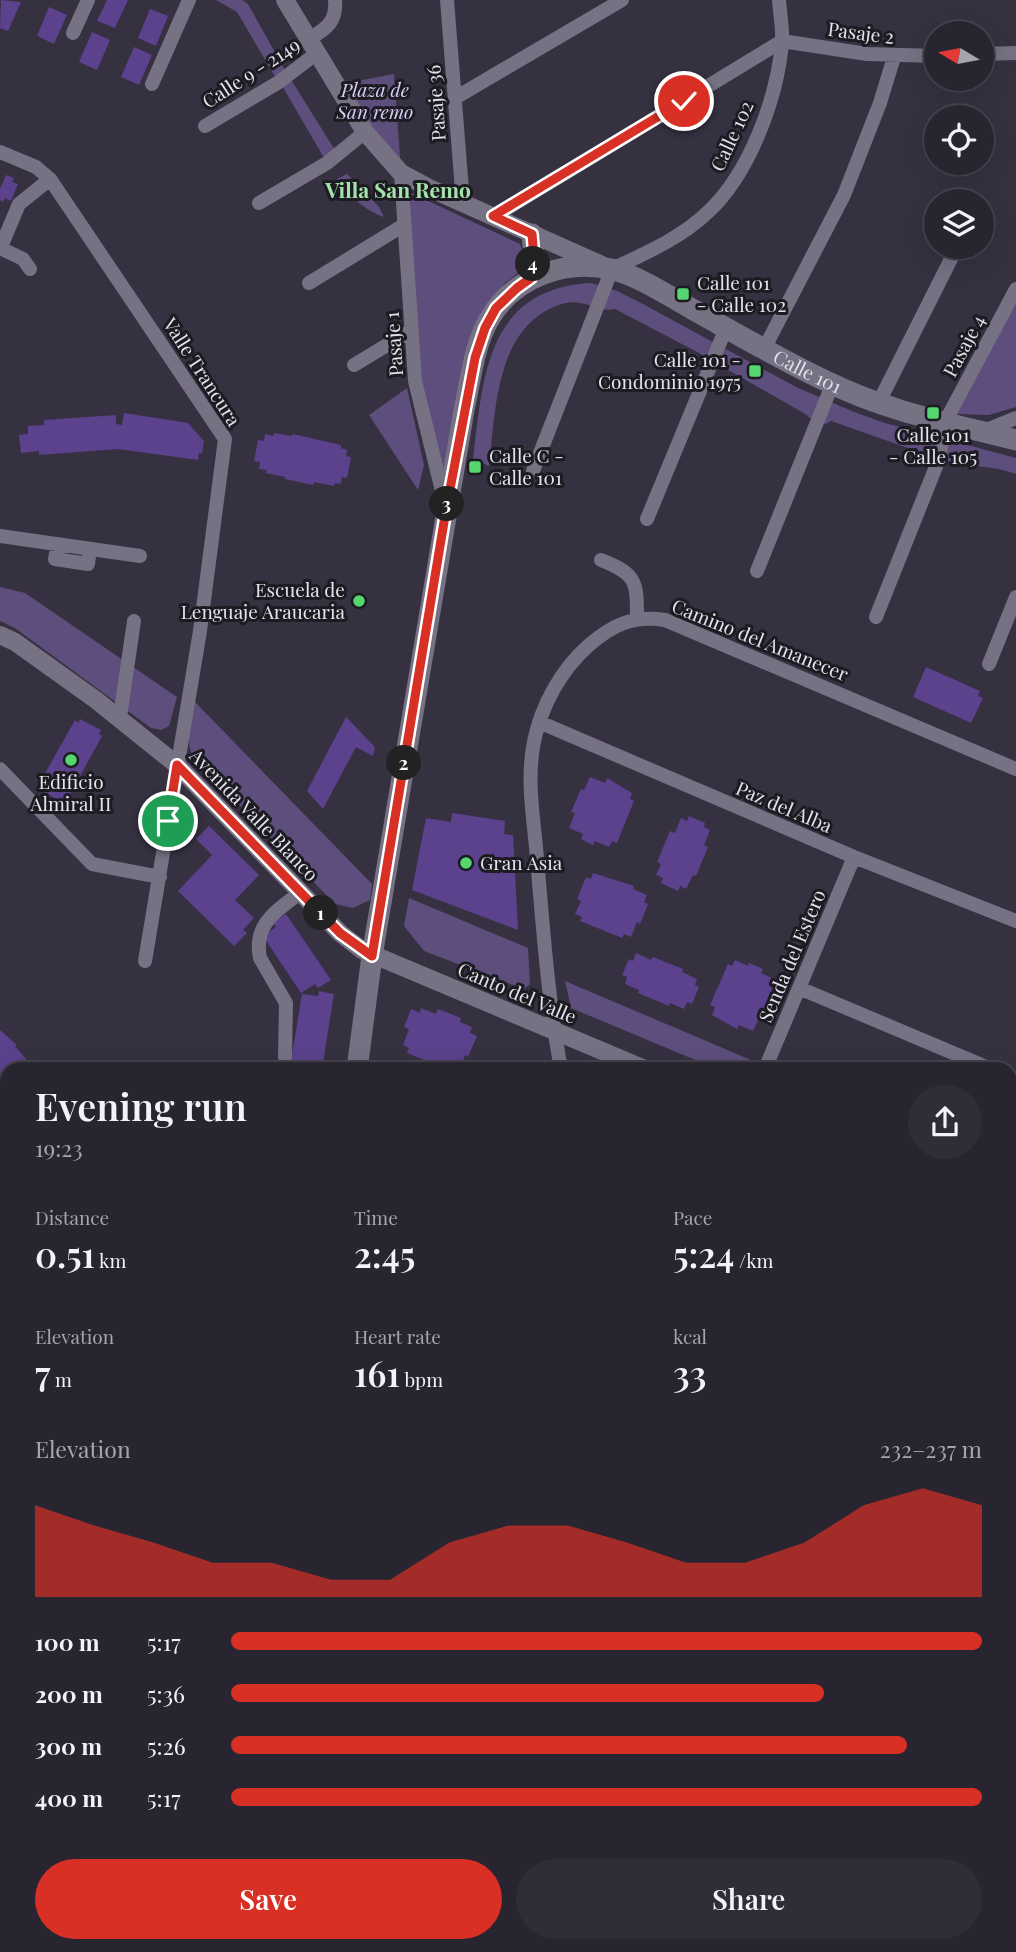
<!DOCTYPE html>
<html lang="en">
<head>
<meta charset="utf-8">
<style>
  body { margin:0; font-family:"Playfair Display",serif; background:#302d39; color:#f1f3f6; height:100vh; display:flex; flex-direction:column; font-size:26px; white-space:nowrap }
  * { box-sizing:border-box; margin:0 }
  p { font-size:23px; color:#a5a5ab }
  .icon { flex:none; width:38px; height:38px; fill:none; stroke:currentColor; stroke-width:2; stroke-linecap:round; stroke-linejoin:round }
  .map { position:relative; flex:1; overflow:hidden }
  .drawer { position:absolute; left:0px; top:1062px; width:1017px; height:891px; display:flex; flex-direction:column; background:#282531; border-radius:21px 21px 0 0; box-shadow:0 7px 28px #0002,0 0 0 2px #44424d }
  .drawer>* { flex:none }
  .needle { width:46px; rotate:280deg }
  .buttons { position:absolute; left:924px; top:21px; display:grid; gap:14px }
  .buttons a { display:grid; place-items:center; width:70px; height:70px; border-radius:50%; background:#282531; box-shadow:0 7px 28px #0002,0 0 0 2px #44424d; font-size:35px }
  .pin { position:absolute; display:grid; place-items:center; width:60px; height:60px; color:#fff; margin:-30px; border:4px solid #fff; border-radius:50%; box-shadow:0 2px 7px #0007 }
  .km { position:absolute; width:35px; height:35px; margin:-18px; border-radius:50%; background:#222; color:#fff; font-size:19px; line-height:35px; text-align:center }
  .round { display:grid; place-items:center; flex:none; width:74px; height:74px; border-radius:37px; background:#302d39 }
  .head { display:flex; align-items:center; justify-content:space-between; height:119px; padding:0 35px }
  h1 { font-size:38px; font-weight:600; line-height:52px }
  .metrics { display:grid; grid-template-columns:repeat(3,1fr); gap:10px; height:119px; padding:7px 35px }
  .metrics div { display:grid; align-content:center }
  .metrics b { font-size:35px; font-weight:600 }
  .metrics small { font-size:19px; font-weight:400 }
  .metrics p { font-size:19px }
  .chart { height:196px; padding:14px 35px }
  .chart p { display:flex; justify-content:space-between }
  .chart svg { width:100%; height:126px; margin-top:7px; fill:#d93025; opacity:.7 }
  .button { display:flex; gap:14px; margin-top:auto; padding:14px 35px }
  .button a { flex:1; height:80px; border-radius:42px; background:#d93025; color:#fff; font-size:28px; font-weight:600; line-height:80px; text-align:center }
  .button a+a { background:#302d39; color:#f1f3f6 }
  ul { padding:0 35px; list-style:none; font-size:23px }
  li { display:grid; grid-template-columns:112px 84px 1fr; align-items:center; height:52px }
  li i { height:18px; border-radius:9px; background:#d93025 }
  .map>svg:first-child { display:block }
</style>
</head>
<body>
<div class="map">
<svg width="1016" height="1952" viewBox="0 0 1016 1952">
  <rect width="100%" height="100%" fill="#363141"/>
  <!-- green -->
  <path fill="#5d4e7d" d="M216,0H242L248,4L287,74L277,80L237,12Z
    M394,74L401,170L342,84Z
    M290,78L338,155L327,163L281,84Z
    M347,174L379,207L384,217C364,211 350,195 337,179Z
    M409,192L520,244L525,258L523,269L505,283L489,301L478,327L444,479L426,412L418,351Z
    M591,283L617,291L641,303L796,387L854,412L885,423L1016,458V474L999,469L948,462L831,421L826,424L808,417L807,415L723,367H719L703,358L701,354L615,309C597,313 583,297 562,304C495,325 496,410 489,466L473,459C483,377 486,289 591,283Z
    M1016,300V407L989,415L957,414Z
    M407,388L424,465L418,490L369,415Z
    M0,587L25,593L177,697L169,726L161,730L151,728L15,628L0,621Z
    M195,702L372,884L370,900L353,908L335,904L193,757C184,740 192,721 195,702Z
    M409,898L528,948L530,984L524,989L424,951L404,926Z
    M565,981L758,1063L777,1062L794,1069H717L571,1008Z
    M0,1198H7V1343L0,1334Z
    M0,1365L7,1371V1449L0,1441Z
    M1010,1924L1016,1927V1952H881L880,1946H1010Z"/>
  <!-- building -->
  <path fill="#5c418c" d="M1,0L21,2L8,31L0,28Z
    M107,0H128L115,28L97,21Z
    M49,7L67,15L54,44L37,36Z
    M150,9L168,16L156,46L138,38Z
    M92,32L110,40L97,70L79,62Z
    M134,47L152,55L139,85L121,77Z
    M6,175L14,178L12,182L18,184L11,201L5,198L3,202L0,200V189Z
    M124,413L188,423L204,441L202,453H199L198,460L118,449L39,455V451L21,453L19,435L28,434V426L44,425V420L116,415V424L122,425Z
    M274,433L292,436L293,434L341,445V448L347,450L346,456L351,457L347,478L342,477L341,484L335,483L334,486L314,482L313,485L285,479V477L266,473L267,470L259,469L260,462L254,461L258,440L264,441L265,434L273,436Z
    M926,667L980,691L978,696L983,698L971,723L913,697Z
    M346,717L375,747L373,756L356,747L323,809L307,791Z
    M80,719L101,730L99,734L102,736L67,800L63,798L61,802L41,790L43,786L39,784L75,720L78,723Z
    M590,777L605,783L607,778L632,793L630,799L634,801L617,843L612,841L609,847L595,841L593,845L581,839L583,834L569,828L575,813L571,812L581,789L584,790Z
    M452,813L505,821L504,834L513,835L518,930L412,890L426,818L451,822Z
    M689,816L705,823L704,827L710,830L704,845L708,847L696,876L693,875L686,889L680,886L678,891L661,883L663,878L656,875L661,864L657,862L670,831L675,833L681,818L687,821Z
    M209,826L259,875L235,900L254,918L243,930L247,933L234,946L178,891L212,855L196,839Z
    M593,873L634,886L633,889L647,895L644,902L648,904L640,924L637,922L631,937L624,934L622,938L580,921L582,917L575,914L581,901L577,899L586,877L591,879Z
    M286,914L331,980L318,988L315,984L301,993L263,936L276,927L273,923Z
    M636,953L651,960L653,957L683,969L682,972L697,979L695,985L699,987L692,1004L687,1002L684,1009L670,1003L669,1006L638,993L639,990L625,984L627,977L622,975L629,959L633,961Z
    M735,960L748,966L749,963L763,969L761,973L776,980L770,994L773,995L762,1019L759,1018L753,1031L739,1025L737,1029L712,1015L715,1007L710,1005L728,964L732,966Z
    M319,991L334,994L322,1069H305L306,1064L291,1061L302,994L318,996Z
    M421,1008L436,1014L438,1009L461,1018L460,1022L472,1027L470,1033L477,1036L468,1057L465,1055L460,1069L450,1065L446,1069L407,1053L409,1048L403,1045L409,1029L404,1027L411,1009L420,1013Z
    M0,1030L17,1045L15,1046L30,1064L24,1069H7V1085L0,1091Z
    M540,1946H562L561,1952H540Z
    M831,1946H852L851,1952H830Z"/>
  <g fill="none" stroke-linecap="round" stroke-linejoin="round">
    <!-- minor -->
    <path stroke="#767183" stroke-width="14" d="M447,0L463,203
      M73,33L88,0
      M309,39C326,29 337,22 335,0
      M982,54L1016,53
      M152,84L189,0
      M455,98L622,0
      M205,126L279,82L317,53
      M0,152L36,167L50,179L225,439L200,631L145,961
      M401,173L415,381L445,503
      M259,203L327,163L365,132
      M493,217L782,41L867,54L936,56
      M0,248L23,259L30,269
      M0,249L19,204L50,179
      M309,283L404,225
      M764,349L844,195L880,103L894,57
      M354,365L412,330
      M879,402L957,247
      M984,431L1016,418
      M533,471L612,269C646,253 681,238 708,212C750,173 777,98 782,43C783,29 780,14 779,0
      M647,519L726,328
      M0,536L140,556
      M58,544L55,559L88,564L90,549
      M601,560C637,574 637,582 637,618
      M757,571L832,385
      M876,617L939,459L945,422L1016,289
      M989,664L1016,597
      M120,717L134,621
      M539,722L854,857L1016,921
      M0,769L92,864L160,877
      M799,988L991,1069
      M285,1057L286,1003L260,958C253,923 277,911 301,892
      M561,1069C548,999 543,929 537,858C534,820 526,780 534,742C541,706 561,670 588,646C612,625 633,615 665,620L1016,769
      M765,1069L854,857
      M0,1186H7
      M1010,1343L1016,1378
      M0,1347L7,1355
      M1010,1527L1016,1524
      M0,1614L7,1622
      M0,1789L7,1784
      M0,1822L7,1824
      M1010,1891L1016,1896
      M0,1903L7,1904
      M215,1946L242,1947
      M713,1946L717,1952
      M342,1952V1946
      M449,1952V1946
      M479,1952L480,1946
      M574,1952V1946
      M597,1952V1946
      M697,1952L701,1946
      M818,1952V1946"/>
    <!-- tertiary -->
    <path stroke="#767183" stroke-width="18" d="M285,0L365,132L401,173L429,188L602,265
      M0,635L15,642L96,700L177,765L340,933L362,950L645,1069
      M1010,1196L1016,1195"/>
    <!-- secondary -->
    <g stroke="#767183" stroke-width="21">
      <path d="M531,278L534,257L532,234"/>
      <path id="s1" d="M357,1069L372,956L464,410C471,379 474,344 490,318C514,277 565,259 611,269C639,276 667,295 692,309C737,334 781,360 828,382C886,411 953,424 1016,440"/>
      <path d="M118,1946V1952"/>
    </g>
  </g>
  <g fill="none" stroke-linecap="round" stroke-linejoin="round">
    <!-- route casing -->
    <g stroke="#fff" stroke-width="14">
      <path id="route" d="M168,821L177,765L340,933L372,956L446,510L475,358L485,328L496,308L517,288L531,278L534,257L532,234L493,216L684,101"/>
    </g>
    <!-- route -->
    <use href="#route" stroke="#d93025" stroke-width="9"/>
  </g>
  <!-- markers -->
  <g fill="#55d671" stroke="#1d1b22" stroke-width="2.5">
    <rect x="676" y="287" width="14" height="14" rx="3.5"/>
    <rect x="748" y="364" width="14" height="14" rx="3.5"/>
    <rect x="926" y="406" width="14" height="14" rx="3.5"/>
    <rect x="468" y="460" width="14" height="14" rx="3.5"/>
    <circle cx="359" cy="601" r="7"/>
    <circle cx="71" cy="760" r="7"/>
    <circle cx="466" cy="863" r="7"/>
  </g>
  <g text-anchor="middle" stroke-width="6" stroke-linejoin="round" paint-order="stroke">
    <!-- street labels -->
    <g font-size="19" fill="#e4e1ec" stroke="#1d1b22">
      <text transform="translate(861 33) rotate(7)" y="7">Pasaje 2</text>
      <text transform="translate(251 73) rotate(-33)" y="7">Calle 9 - 2149</text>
      <text transform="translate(436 103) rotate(-94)" y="7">Pasaje 36</text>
      <text transform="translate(732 136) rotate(-65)" y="7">Calle 102</text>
      <text transform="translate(394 344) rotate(-94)" y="7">Pasaje 1</text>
      <text transform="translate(964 346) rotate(-62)" y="7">Pasaje 4</text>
      <text dy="7" stroke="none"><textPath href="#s1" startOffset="1125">Calle 101</textPath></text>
      <text transform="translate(202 372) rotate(57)" y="7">Valle Trancura</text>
      <text transform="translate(760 640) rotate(22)" y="7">Camino del Amanecer</text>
      <text transform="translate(784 807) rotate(23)" y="7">Paz del Alba</text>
      <text transform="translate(254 815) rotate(46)" y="7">Avenida Valle Blanco</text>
      <text transform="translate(792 956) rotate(-67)" y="7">Senda del Estero</text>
      <text transform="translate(517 993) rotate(23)" y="7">Canto del Valle</text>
    </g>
    <!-- park labels -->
    <g font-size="19" font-style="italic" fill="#d9cdf8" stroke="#1d1b22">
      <text x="375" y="97">Plaza de<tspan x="375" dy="22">San remo</tspan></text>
    </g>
    <!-- poi labels -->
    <g font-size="19" fill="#e4e1ec" stroke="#1d1b22" text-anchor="start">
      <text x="697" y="290">Calle 101<tspan x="697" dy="22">- Calle 102</tspan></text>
      <text x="741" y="367" text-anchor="end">Calle 101 -<tspan x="741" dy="22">Condominio 1975</tspan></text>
      <text x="933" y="442" text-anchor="middle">Calle 101<tspan x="933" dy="22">- Calle 105</tspan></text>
      <text x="489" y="463">Calle C -<tspan x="489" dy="22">Calle 101</tspan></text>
      <text x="345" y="597" text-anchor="end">Escuela de<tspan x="345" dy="22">Lenguaje Araucaria</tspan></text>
      <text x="71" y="789" text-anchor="middle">Edificio<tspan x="71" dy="22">Almiral II</tspan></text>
      <text x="480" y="870">Gran Asia</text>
    </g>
    <!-- neighbourhood labels -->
    <g font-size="21" font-weight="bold" fill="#a3e3ab" stroke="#1d1b22">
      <text x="398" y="198">Villa San Remo</text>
    </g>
  </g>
</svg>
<div class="buttons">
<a><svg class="needle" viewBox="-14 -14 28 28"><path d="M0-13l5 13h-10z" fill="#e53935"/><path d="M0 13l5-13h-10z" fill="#a5a5ab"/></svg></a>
<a><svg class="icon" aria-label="locate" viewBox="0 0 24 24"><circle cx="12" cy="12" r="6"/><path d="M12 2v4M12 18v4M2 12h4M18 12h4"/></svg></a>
<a><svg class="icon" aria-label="layers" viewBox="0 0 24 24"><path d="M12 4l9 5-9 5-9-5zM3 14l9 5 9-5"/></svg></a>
</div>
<div class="pin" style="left:168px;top:821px;background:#1e9e55"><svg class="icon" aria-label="arrive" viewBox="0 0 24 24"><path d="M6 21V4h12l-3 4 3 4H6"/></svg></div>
<div class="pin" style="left:684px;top:101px;background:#d93025"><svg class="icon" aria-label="check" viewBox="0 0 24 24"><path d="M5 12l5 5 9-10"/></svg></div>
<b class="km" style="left:321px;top:913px">1</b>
<b class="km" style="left:404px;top:763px">2</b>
<b class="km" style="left:447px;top:504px">3</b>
<b class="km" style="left:533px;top:264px">4</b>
<section class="drawer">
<div class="head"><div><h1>Evening run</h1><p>19:23</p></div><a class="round"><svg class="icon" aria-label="share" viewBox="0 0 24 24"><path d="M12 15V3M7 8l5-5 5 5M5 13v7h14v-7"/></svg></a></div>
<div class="metrics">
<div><p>Distance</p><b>0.51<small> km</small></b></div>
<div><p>Time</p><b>2:45</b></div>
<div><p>Pace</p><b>5:24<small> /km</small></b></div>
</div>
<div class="metrics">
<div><p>Elevation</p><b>7<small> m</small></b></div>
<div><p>Heart rate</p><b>161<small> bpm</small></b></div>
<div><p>kcal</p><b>33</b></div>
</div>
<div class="chart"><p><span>Elevation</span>232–237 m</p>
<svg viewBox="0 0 160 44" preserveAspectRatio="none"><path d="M0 44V12L10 19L20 25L30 32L40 32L50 38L60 38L70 25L80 19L90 19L100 25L110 32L120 32L130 25L140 12L150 6L160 12V44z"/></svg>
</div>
<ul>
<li><b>100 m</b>5:17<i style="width:100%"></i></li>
<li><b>200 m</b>5:36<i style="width:79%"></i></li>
<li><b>300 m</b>5:26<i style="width:90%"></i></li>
<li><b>400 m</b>5:17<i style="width:100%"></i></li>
</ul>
<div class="button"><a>Save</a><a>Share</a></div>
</section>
</div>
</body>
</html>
